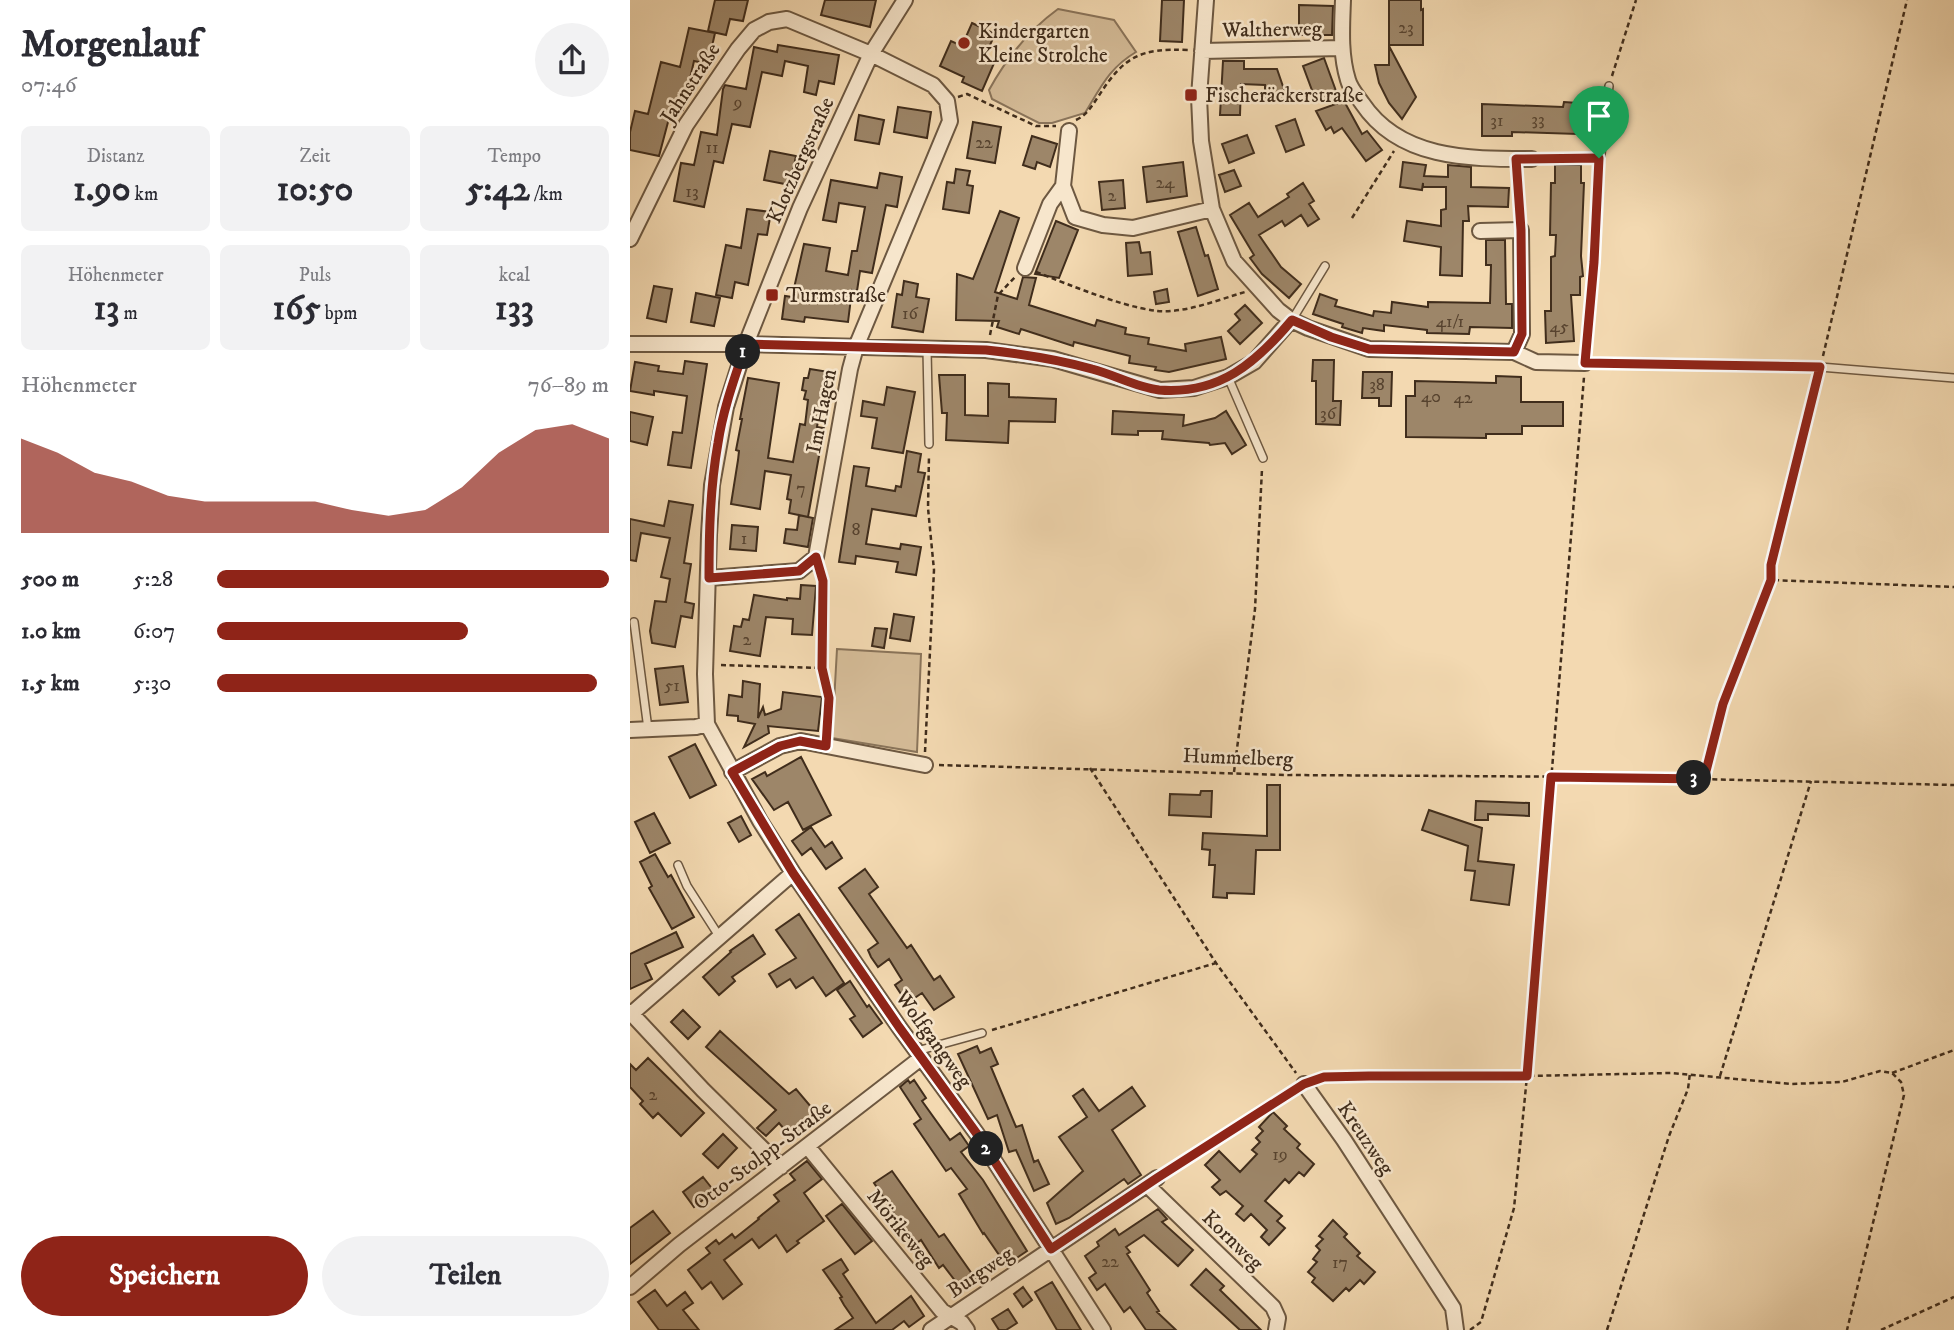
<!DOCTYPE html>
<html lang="de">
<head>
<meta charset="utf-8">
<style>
  body { margin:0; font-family:"IM FELL DW Pica",serif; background:#f2f2f3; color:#2b2b33; height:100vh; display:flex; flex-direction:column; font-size:26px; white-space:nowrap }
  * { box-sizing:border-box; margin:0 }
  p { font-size:23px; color:#7c7c81 }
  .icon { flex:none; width:38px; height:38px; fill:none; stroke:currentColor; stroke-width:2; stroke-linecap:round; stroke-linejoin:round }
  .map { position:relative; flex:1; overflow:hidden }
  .side { display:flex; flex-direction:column; background:#fff; width:630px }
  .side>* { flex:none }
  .pin { position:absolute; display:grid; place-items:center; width:60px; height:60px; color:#fff; margin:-72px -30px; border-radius:50% 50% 50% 0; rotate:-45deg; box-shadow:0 0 7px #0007 }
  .pin .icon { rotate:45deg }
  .km { position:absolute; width:35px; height:35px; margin:-18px; border-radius:50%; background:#222; color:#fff; font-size:19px; line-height:35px; text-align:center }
  .round { display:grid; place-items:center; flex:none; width:74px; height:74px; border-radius:37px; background:#f2f2f3 }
  .overview { display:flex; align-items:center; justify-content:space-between; height:119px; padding:0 21px }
  h1 { font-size:38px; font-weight:800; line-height:52px }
  .figures { display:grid; grid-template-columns:repeat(3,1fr); gap:10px; height:119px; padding:7px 21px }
  .figures div { display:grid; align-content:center; border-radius:10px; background:#f2f2f3; text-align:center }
  .figures b { font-size:35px; font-weight:800 }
  .figures small { font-size:19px; font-weight:400 }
  .figures p { font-size:19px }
  .chart { height:196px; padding:14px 21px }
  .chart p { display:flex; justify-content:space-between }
  .chart svg { width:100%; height:126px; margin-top:7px; fill:#8f2418; opacity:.7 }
  .cta { display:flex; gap:14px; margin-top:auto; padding:14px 21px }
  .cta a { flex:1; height:80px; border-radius:42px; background:#8f2418; color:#fff; font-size:28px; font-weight:800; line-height:80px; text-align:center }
  .cta a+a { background:#f2f2f3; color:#2b2b33 }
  ul { padding:0 21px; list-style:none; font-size:23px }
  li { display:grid; grid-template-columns:112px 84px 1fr; align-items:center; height:52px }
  li i { height:18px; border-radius:9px; background:#8f2418 }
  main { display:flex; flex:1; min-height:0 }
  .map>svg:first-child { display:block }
</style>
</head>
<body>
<main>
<section class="side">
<div class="overview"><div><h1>Morgenlauf</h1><p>07:46</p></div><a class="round"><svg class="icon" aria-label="share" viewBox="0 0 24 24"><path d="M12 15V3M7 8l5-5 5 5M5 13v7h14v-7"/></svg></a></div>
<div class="figures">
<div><p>Distanz</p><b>1.90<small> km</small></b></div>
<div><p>Zeit</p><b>10:50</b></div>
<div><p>Tempo</p><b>5:42<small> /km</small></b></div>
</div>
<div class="figures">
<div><p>Höhenmeter</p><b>13<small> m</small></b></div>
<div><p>Puls</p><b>165<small> bpm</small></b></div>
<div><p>kcal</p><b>133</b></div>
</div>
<div class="chart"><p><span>Höhenmeter</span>76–89 m</p>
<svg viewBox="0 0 160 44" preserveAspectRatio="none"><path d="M0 44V11L10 16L20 23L30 26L40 31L50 33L60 33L70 33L80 33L90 36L100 38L110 36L120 28L130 16L140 8L150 6L160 11V44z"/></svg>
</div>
<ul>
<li><b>500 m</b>5:28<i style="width:100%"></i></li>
<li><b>1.0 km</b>6:07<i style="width:64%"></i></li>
<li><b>1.5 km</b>5:30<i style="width:97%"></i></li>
</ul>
<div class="cta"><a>Speichern</a><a>Teilen</a></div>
</section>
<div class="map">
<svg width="1324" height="1330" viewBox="0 0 1324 1330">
  <rect width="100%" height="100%" fill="#f3d9b1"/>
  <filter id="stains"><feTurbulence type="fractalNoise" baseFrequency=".00286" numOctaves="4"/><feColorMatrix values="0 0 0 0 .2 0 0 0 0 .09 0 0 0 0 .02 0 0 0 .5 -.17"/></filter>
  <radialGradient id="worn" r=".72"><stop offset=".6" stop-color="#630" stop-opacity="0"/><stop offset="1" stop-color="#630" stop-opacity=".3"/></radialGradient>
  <!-- green -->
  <path fill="#d5bc98" stroke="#8a745a" stroke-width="2" d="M428,9L484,20L506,52C479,68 471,87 455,113L422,123H409L362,99L359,90C376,59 399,30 428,9Z
    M207,649L291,654L287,752L202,738Z"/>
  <!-- building -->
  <path fill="#9d8669" stroke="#402d1c" stroke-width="2" d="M85,0H118L113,21L100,19L96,35L78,31Z
    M195,0H246L240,27L191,15Z
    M532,0H554L552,42L530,41Z
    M759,0H791V10L793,9V45H759Z
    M669,5L703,6L702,35H669Z
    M342,23L365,34L355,56L365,61L352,91L332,82L334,77L310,66L321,41L332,46Z
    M59,28L85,33L78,64L64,61L53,110L42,107L29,156L0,150V132L5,111L18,114L31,62L50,67Z
    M148,45L209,55L204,84L189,81L186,95L174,92L178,66L155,61L152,76L132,72L120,127L102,124L93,163L84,161L74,207L44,201L51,163L64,165L71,132L87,135L93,89L95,85L116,89L124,47L147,52Z
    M759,46L786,97L772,119L759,103L749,83L745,65H759Z
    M694,58L710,102L686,101L673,66Z
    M593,61H614V69H647L658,101L635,100V85L611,84L610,115H590Z
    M714,101L732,134L737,131L752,150L736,161L712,128L704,133L701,127L696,130L686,111Z
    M934,102L960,104L959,132L948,131V134L882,132V136H852V104L933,107Z
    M268,107L301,112L297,138L264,132Z
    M229,115L254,120L249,144L225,140Z
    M665,119L674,145L656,152L646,126Z
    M343,122L371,127L365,163L337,158Z
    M617,135L624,153L599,163L592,144Z
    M402,136L427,144L420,167L407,162L405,169L393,165Z
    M140,151L166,156L160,185L134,180Z
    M553,162L557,196L517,202L513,167Z
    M773,162L796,165L794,176L818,177V165L841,167V187L879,188L878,207L838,206L839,221H833L832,276L810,275L811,247L774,241L777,221L811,226V210L816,209V187H793V183L792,190L770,187Z
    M925,165H951V183H954L951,256L953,276L950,277V295H941L944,341L916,343L915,311H921V257L925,256L926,235H920L921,183H925Z
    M326,169L340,171L337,185L343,186L339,213L313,209L317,182L324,183Z
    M604,170L611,186L595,192L589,175Z
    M250,173L272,177L267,207L256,205L242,273L230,271L227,291L222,290L218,322L175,317L174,322L152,319L155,296L162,297L174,244L200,248L196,271L218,275L222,251H227L235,207L209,203L206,222L193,220L201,180L247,188Z
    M493,180L495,208L472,210L469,182Z
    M673,183L684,201L679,204L689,219L678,226L671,215L655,226L652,221L629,235L651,267L671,284L659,298L632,274L620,258L624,255L600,215L619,203L628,217L659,197L657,194Z
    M117,209L141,212L137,235L128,234L118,285L105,282L102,298L86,295L96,245L111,248Z
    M370,211L389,218L365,292L387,299L393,277L406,278L399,305L465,326L467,320L496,328L495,334L519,338L518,344L556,351L555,344L591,337L596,359L539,372L525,370L526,367L499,363L500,356L444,342L443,346L391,329L389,334L367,327L369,321L326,320L327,274L343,279Z
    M426,221L448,230L429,278L405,274Z
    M566,227L575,256L578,255L588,289L568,296L548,232Z
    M856,240H875L876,304H882V328L840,327L839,334L797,333V330L754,325V331L733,328L732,333L712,327L713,324L683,314L690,294L707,300L705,306L743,316L744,311L761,313L762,302L798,307V302L860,303L861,265H856Z
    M509,242L511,253L520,252L522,274L498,276L496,243Z
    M274,281L288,284L286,297L299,299L293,332L262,327L267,294L272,295Z
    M24,286L42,289L36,322L17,318Z
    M537,289L539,302L526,304L524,292Z
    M66,293L90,298L84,326L61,322Z
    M615,305L632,323L610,344L598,331L610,320L605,314Z
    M683,360H704L703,401H711L710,425L686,424V381H682Z
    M55,361L77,364L61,468L38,465L43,432L52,433L57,396L24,391V395L0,391L5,362L29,366L28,371L53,374Z
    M180,369L199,372L198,378L204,379L202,391L196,390L194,402H191L187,427L194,428L178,517L159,513L161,500L157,499L161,475L135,471L130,509L101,504L108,460L109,451L106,450L112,419H110L118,378L149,383L138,458L163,462L170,424L175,425L178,400L174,399L176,391L172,390L174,378H178Z
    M733,372H762L761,406H749V398H732Z
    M309,375H335V415L358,416V383L379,384V397L426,399L425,422L379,421L378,443L316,440L317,413H312Z
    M866,376L891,377V402H933V426H892V434H856V438L776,437V396H785V381L866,383Z
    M257,387L285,392L273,453L242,448L247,418L231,416L233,401L254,405Z
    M483,411L554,415L553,426L585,418L596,411L616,445L602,454L595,443L580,445L579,443L532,439L533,431H508V435L482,434Z
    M0,412L23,417L17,445L0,441Z
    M277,451L291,454L288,472L295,473L286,516L242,509L236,544L270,549L271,544L291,547L286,575L266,572L268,562L226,556L225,564L209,562L224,466L239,468L236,486L265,491L266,486L271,487Z
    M39,501L63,505L54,563L61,564L55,602L64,604L62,618L51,616L45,647L22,643L20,631L25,601L36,602L40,579L31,577L40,538L11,533L6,561L0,560V519L34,526Z
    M169,515L183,518L178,547L154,543L156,529L167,530Z
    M102,525L128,527L126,551L100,549Z
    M171,585L186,586L182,635L162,634L163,619L136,617L130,656L100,651L104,626L111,627L113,619L119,620L124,595L157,600V598L170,599Z
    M264,614L284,617L280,641L260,638Z
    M245,628L257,629L254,648L242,646Z
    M53,666L58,702L30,705L25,669Z
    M113,681L130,684L128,718L133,707L135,715L151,709L153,692L192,697L188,731L138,726L139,733L114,747L125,724L108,721V716L97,715L99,695L112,697Z
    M65,744L86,785L60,798L39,757Z
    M171,757L201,815L173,830L158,802L144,810L122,779L135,772L137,776Z
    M637,785H650V850H626L624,894L597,893V898L583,897L585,865H579L580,850L572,849L573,833L637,836Z
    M571,791H582L581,817L539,815L540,794L570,795Z
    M846,801L899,803V816L858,814V820H845Z
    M799,810L852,828L848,861L884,865L879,905L841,900L845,871L835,870L838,846L792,830Z
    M24,813L40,843L20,853L5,822Z
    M111,816L121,835L109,842L98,823Z
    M181,827L195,847L202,842L212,858L196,869L181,848L172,855L162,841Z
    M25,854L38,877L41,875L64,917L42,929L19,888L22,886L10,862Z
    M235,869L248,887L239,894L277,948L281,945L304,980L310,976L324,997L304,1010L292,993L277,1003L265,985L272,980L259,959L248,967L241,957L238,950L248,943L209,888Z
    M169,914L214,983L196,996L183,977L166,988L160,979L147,987L139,974L166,958L146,930Z
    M46,932L53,947L15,964L22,979L0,989V954Z
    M123,935L135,954L102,977L105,981L89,995L73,977L101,952L100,951Z
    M220,981L237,1007L239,1005L252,1023L233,1037L220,1019L225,1016L207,990Z
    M53,1010L70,1027L58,1039L41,1022Z
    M90,1031L159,1094L166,1089L187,1114L161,1137L149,1123L136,1136L127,1128L146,1110L76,1047Z
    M347,1046L350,1053L361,1048L368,1064L361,1067L386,1127L392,1125L404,1162L408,1160L419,1184L404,1191L386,1150L379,1152L367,1115L358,1119L328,1054Z
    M18,1058L74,1113L51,1136L28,1113L23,1118L10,1104L13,1101L0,1087V1064L6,1070Z
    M278,1080L280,1083L284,1080L296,1098L292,1101L320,1140L330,1133L339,1146L331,1152L353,1180L397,1251L376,1265L354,1233L353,1234L329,1194L337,1189L321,1168L316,1171L284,1124L291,1119L270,1087Z
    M502,1087L515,1106L482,1130L511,1175L498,1184L494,1179L439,1218L426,1224L417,1203L453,1171L429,1137L457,1117L443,1096L453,1089L469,1111Z
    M643,1112L657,1126L654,1129L670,1144L667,1148L684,1164L674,1176L669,1172L659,1183L655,1179L635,1201L652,1216L647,1221L655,1228L639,1245L631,1237L637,1230L621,1214L614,1221L606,1214L613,1206L596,1191L590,1195L582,1187L590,1180L575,1165L589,1151L610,1172L627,1154L622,1150L630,1142L626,1138L633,1131L629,1127Z
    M93,1134L107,1148L88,1168L73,1154Z
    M177,1161L192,1179L174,1193L194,1221L167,1241L169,1243L157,1252L146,1235L129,1248L122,1239L94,1260L112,1284L93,1299L81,1282L72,1289L58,1270L80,1253L76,1248L86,1240L89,1244L102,1234L105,1238L129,1219L128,1218L149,1201L144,1195L165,1180L160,1174Z
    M262,1171L309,1237L314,1234L347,1281L333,1291L313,1265L309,1268L291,1240L284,1245L267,1222L269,1221L244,1183Z
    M73,1177L84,1191L64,1207L53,1192Z
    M212,1204L242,1241L225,1254L196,1216Z
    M528,1209L537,1219L532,1222L563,1250L548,1266L514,1235L496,1247L500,1252L497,1254L520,1290L517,1293L529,1311L527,1312L546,1330H516L500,1307L494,1312L475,1284L467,1290L459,1278L466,1273L455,1256L469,1246L467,1242L485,1229L489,1235Z
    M23,1211L40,1233L0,1264V1228Z
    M703,1220L717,1234L714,1237L730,1253L727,1256L745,1272L734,1284L730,1280L719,1291L716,1288L703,1301L682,1282L685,1278L678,1272L687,1262L683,1259L690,1250L686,1246L693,1239L689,1236Z
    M211,1259L218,1270L213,1274L246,1323L281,1296L294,1316L279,1327L274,1321L262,1330H205L223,1318L214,1305L210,1298L212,1297L193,1270Z
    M576,1269L594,1286L590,1290L631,1330H610L561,1285Z
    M422,1282L451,1330H427L405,1292Z
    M393,1287L402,1300L393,1307L384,1294Z
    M25,1290L37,1306L55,1292L63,1303L53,1310L69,1330H29L8,1302Z
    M378,1309L387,1323L376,1330H369L362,1319Z"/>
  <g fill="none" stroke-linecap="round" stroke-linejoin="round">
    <!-- lane casing -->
    <g stroke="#6d5841" stroke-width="10">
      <path id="lane" d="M979,86C966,178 963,271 955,363L1190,367L1324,378
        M662,320L695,266
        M297,350L299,444
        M598,377L633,458
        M4,622L18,729
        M48,865L57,886L89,936
        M287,1051L352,1033
        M527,1178L674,1084"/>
    </g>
    <!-- street casing -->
    <g stroke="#6d5841" stroke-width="18">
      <path id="street" d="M275,0L241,54L170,208L116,344L96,407L82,485L79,535L75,674L77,724L130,821L163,873L269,1027L347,1134L473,1330
        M576,0L569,97L571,141L582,209L604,261L648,310L661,320L678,328L739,349L884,352L906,362L955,363
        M713,0C712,27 710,54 718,80C720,88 727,96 732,103C770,160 840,159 902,159
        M572,51L712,48
        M439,131L433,186L445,217L473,225L503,228L582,209
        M850,231L891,230L892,334L884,352
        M0,239L56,125L108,49L124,30L139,22L157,19L241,54L303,85L317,101L320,121L226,347L220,369L186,557L169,571L79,578
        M395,268L420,204L433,186
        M0,344H116L356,350L423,359L530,390L564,388L598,377L624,362L661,320
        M0,730L66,727L77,724
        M102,772L150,746L171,741L295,765
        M0,1012L73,1090L151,1167
        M0,1015L163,873
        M674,1084L714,1140L823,1308L826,1330
        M178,1147L312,1311L332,1323L337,1330
        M517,1185L643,1307L648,1318L646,1330
        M0,1287L49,1245L291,1058
        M301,1330L527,1178"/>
    </g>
    <!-- path -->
    <path stroke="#402d1c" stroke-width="2.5" stroke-dasharray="5 3.5" stroke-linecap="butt" d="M982,76L1006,0
      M328,97L337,94L406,126H426
      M446,120C457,115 461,107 468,97C494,56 510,48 558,50
      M917,158H959
      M887,174L890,216
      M722,218L764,151
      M406,272C438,284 510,315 541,311C566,309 591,299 615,292
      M360,335L368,295L386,276
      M1193,356L1277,0
      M1141,580V565L1187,379
      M91,665L192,668L193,581L190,570
      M192,668L199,698L197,731
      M295,752L304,570L298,508L299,455
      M309,765L658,775L983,777L1324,785
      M460,768L586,963L666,1073
      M604,772L625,609L632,469
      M1074,778L1093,704L1141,580L1324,587
      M362,1030L586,963
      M1262,1073L1324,1050
      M1090,1076L1181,781
      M687,1080L739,1076H897L1041,1073L1161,1084L1212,1082L1250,1071L1262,1073L1271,1082L1274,1095L1217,1330
      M840,1330L851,1322L884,1208L897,1076L954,377
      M977,1330L1039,1136L1058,1089L1060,1073
      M1251,1330L1324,1297"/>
    <!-- lane -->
    <use href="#lane" stroke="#f7e6cc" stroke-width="7"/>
    <!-- street -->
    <use href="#street" stroke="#f7e6cc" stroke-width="14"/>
  </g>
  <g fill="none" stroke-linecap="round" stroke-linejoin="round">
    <!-- route casing -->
    <g stroke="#fff" stroke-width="14">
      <path id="route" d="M969,158L964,262L955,363L1190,367L1141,565V580L1093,704L1074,779L921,777L897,1076H739L694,1077L674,1084L527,1178L421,1249L347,1134L269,1027L163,873L102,772L150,746L170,741L196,746L199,698L192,668L193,581L186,557L169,571L79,578C79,533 80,488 88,443C93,409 105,377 116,344L356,350C393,354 427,359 462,369C485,375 506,387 529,390C589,395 626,363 662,320L701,337L739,349L884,352L892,334L891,230L886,159Z"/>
    </g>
    <!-- route -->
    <use href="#route" stroke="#8f2418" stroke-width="9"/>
  </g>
  <!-- markers -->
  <g fill="#8f2418" stroke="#f7e6cc" stroke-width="2.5">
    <circle cx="334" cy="43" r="7"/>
    <rect x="554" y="88" width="14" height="14" rx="3.5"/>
    <rect x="135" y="288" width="14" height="14" rx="3.5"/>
  </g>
  <g text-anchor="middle" stroke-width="5" stroke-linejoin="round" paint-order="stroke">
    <!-- number labels -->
    <g font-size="18" fill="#57432f">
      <text x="776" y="33">23</text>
      <text x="108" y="108">9</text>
      <text x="908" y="125">33</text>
      <text x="867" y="126">31</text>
      <text x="354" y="148">22</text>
      <text x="82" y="153">11</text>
      <text x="535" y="188">24</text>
      <text x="62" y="197">13</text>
      <text x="482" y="201">2</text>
      <text x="280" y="319">16</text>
      <text x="820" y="327">41/1</text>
      <text x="929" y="332">45</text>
      <text x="747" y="390">38</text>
      <text x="801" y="402">40</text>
      <text x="833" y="403">42</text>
      <text x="698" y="419">36</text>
      <text x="171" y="494">7</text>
      <text x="226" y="535">8</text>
      <text x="114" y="544">1</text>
      <text x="117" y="645">2</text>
      <text x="42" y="691">51</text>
      <text x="23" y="1100">2</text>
      <text x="650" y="1160">19</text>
      <text x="480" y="1267">22</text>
      <text x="710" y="1268">17</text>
    </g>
    <!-- street labels -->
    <g font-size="21" fill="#402d1c" stroke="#f7e6cc">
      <text transform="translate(642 29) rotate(-1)" y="7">Waltherweg</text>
      <text transform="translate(60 83) rotate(-57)" y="7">Jahnstraße</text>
      <text transform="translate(170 160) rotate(-66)" y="7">Klotzbergstraße</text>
      <text transform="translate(191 411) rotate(-79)" y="7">Im Hagen</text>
      <text transform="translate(608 757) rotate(2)" y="7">Hummelberg</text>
      <text transform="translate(304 1039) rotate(54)" y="7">Wolfgangweg</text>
      <text transform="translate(736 1138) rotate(56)" y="7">Kreuzweg</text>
      <text transform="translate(132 1155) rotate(-37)" y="7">Otto-Stolpp-Straße</text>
      <text transform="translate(271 1228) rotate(51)" y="7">Mörikeweg</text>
      <text transform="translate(603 1240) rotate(44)" y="7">Kornweg</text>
      <text transform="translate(350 1272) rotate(-34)" y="7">Burgweg</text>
    </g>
    <!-- poi labels -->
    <g font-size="21" fill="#402d1c" stroke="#f7e6cc" text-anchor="start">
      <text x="348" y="38">Kindergarten<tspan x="348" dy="24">Kleine Strolche</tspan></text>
      <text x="575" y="102">Fischeräckerstraße</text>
      <text x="156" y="302">Turmstraße</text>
    </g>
  </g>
  <rect width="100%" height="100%" filter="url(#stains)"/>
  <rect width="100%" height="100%" fill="url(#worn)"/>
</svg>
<div class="pin" style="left:969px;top:158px;background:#1e9e55"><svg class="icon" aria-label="arrive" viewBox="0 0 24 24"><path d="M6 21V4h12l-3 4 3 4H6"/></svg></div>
<b class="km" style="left:113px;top:352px">1</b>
<b class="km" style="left:356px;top:1149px">2</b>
<b class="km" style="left:1064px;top:778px">3</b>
</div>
</main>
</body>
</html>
